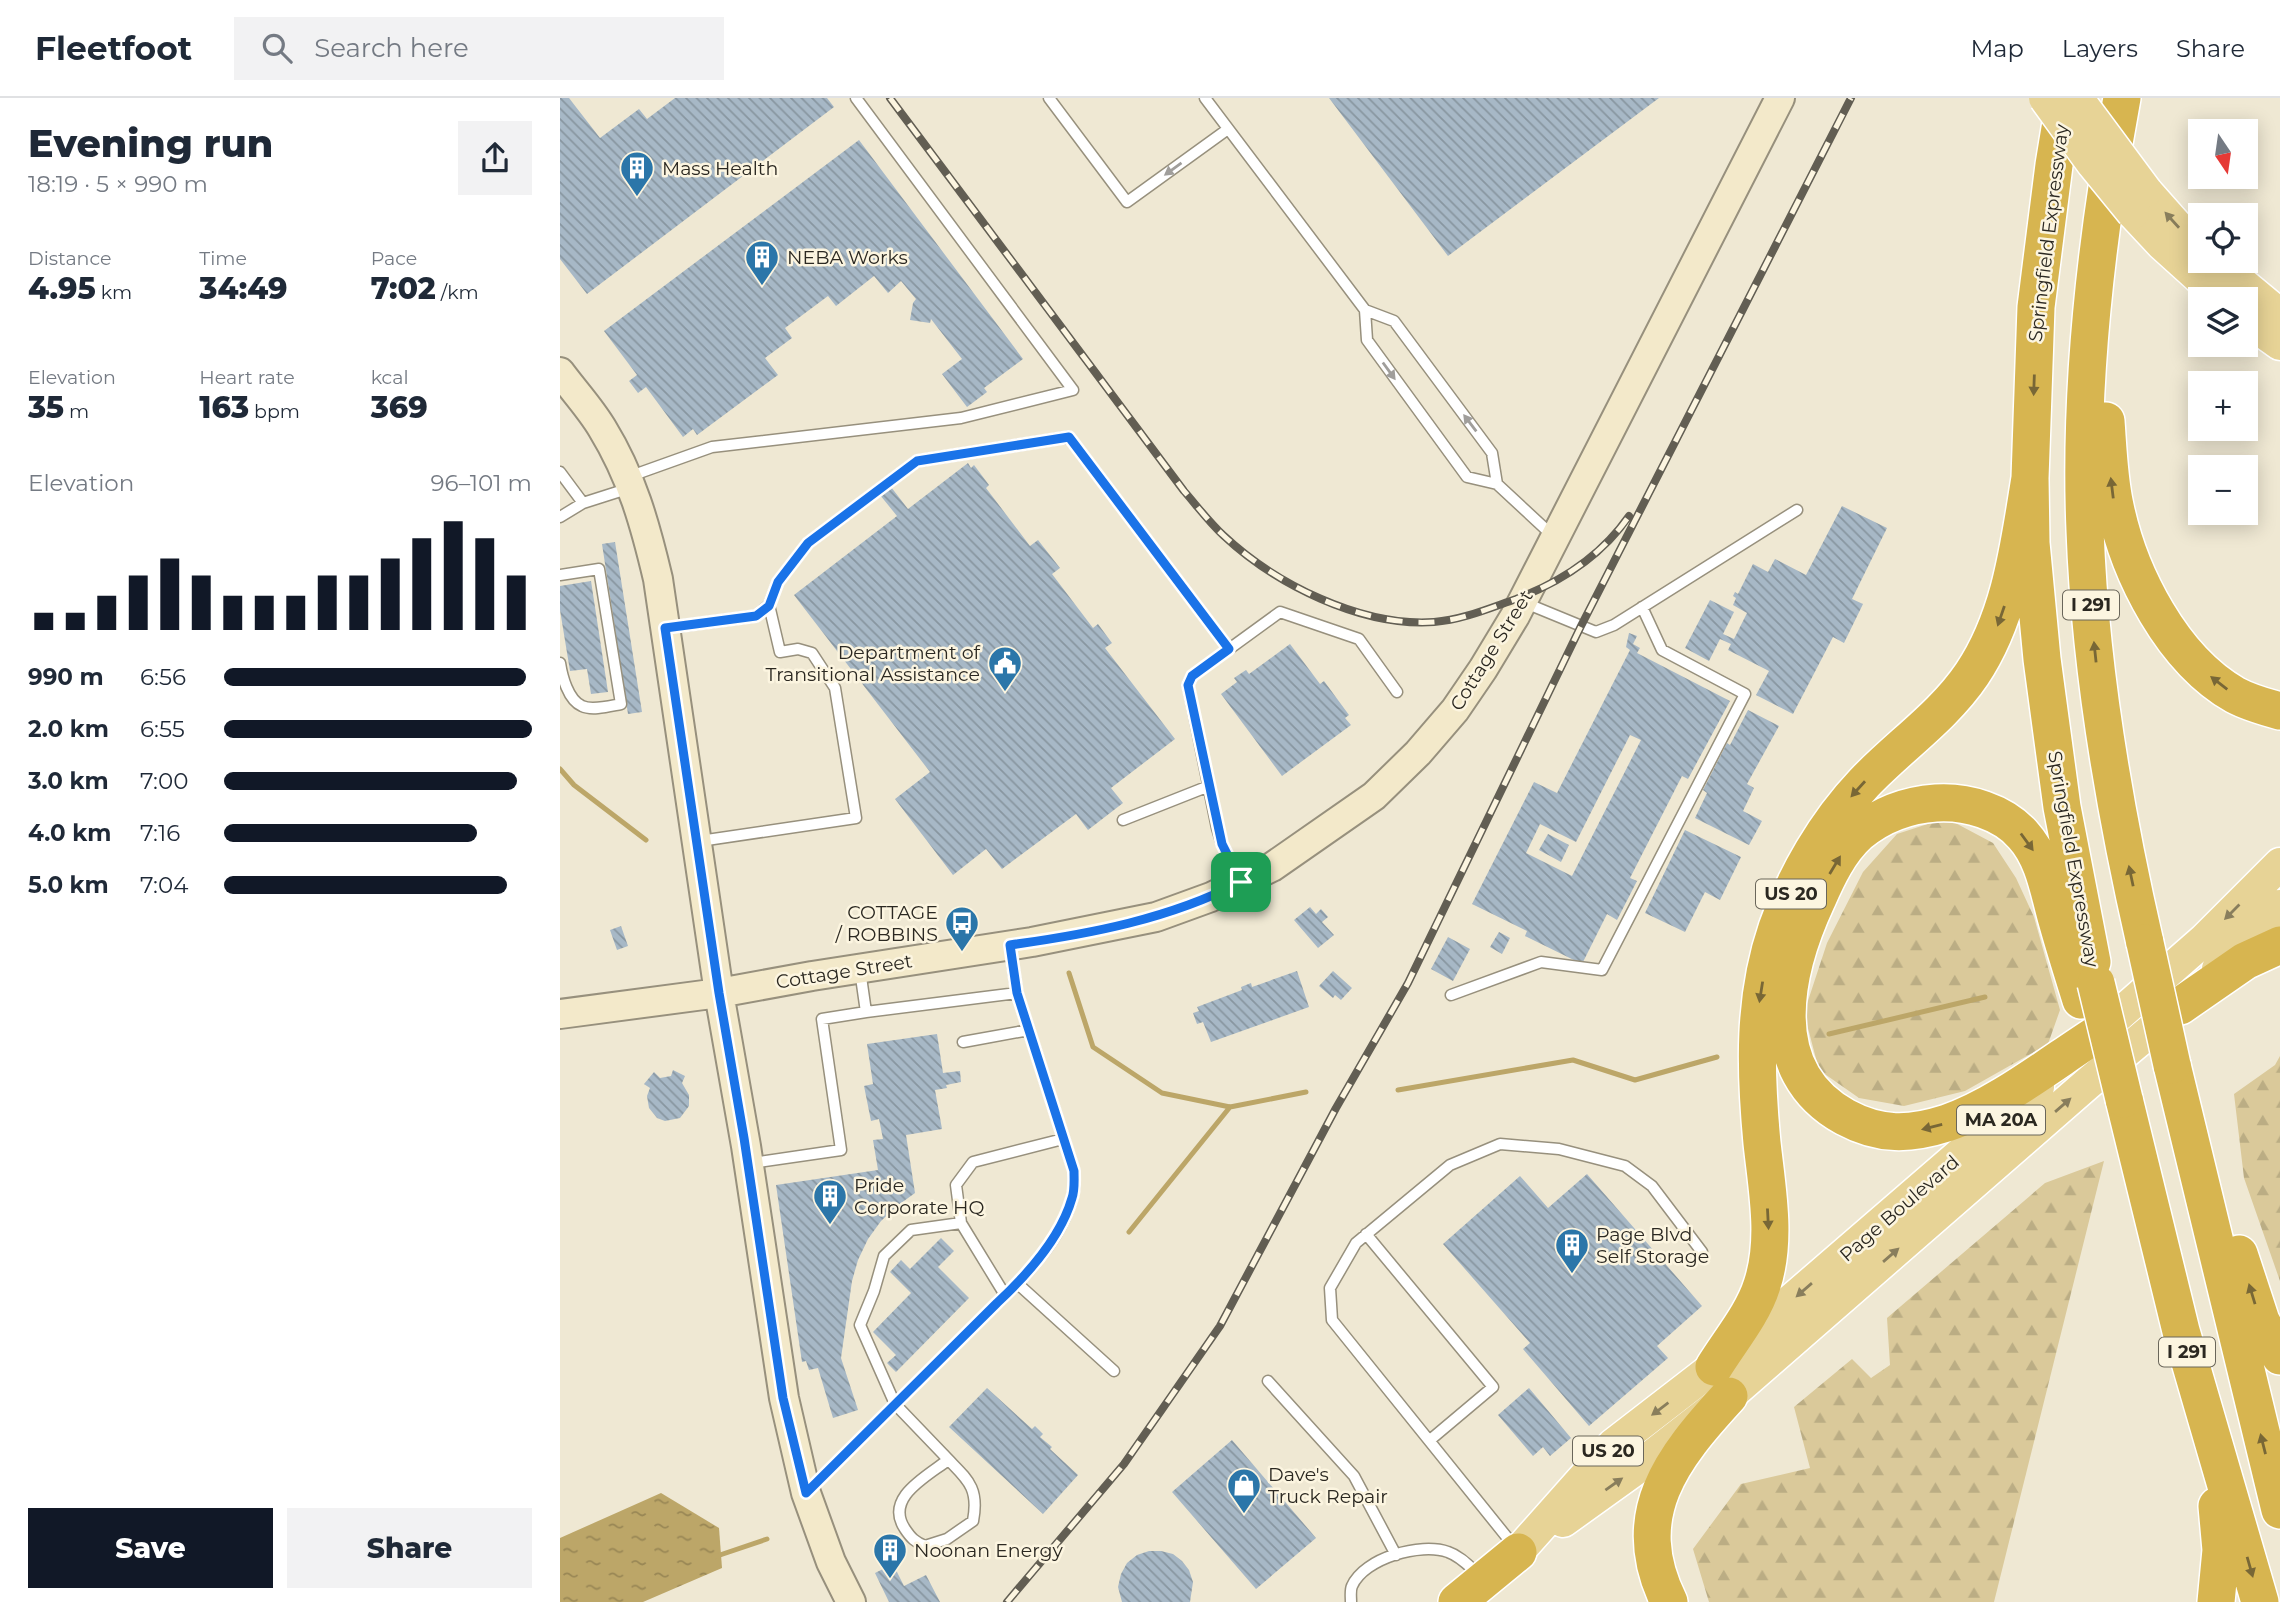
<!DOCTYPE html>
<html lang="en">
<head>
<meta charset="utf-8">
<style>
  body { margin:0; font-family:Montserrat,sans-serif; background:#f2f2f3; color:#1f2937; height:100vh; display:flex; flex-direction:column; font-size:26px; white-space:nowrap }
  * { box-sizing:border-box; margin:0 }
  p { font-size:23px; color:#747a83 }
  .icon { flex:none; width:38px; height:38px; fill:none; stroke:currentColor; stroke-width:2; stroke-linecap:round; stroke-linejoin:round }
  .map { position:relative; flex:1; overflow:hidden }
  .side { display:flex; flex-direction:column; background:#fff; width:560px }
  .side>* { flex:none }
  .needle { width:46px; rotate:167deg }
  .controls { position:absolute; left:1628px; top:21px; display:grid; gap:14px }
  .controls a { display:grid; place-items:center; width:70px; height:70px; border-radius:0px; background:#fff; box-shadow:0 4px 18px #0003; font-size:35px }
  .pin { position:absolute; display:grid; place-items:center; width:60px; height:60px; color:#fff; margin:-30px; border-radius:14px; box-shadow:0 4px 10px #0006 }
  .round { display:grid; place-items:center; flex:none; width:74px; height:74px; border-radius:0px; background:#f2f2f3 }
  .head { display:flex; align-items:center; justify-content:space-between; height:119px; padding:0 28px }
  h1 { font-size:38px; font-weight:800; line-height:52px }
  .metrics { display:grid; grid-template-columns:repeat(3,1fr); gap:10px; height:119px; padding:7px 28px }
  .metrics div { display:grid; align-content:center }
  .metrics b { font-size:30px; font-weight:800 }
  .metrics small { font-size:19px; font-weight:400 }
  .metrics p { font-size:19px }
  .chart { height:196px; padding:14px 28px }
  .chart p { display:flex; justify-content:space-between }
  .chart svg { width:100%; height:126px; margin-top:7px; stroke:#111827; stroke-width:6 }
  .cta { display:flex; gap:14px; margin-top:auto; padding:14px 28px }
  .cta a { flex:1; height:80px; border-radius:0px; background:#111827; color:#fff; font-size:28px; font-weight:800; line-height:80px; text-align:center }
  .cta a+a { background:#f2f2f3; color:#1f2937 }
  ul { padding:0 28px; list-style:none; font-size:23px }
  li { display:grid; grid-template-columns:112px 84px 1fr; align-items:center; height:52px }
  li i { height:18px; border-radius:9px; background:#111827 }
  header { display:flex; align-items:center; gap:42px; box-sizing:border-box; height:98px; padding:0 35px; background:#fff; border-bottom:2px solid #e0e1e3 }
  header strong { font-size:33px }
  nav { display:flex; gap:38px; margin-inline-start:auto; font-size:24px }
  .search { width:490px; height:63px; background:#f2f2f3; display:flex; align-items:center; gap:18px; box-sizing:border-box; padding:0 24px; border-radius:0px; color:#747a83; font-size:26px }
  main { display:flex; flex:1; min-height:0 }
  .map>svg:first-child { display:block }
</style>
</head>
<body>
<header>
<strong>Fleetfoot</strong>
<div class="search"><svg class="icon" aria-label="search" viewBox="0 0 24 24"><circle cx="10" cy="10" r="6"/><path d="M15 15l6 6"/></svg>Search here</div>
<nav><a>Map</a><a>Layers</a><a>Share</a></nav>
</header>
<main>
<section class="side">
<div class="head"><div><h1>Evening run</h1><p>18:19 · 5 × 990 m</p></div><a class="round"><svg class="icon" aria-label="share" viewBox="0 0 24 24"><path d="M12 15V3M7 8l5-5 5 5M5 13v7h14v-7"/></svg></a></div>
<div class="metrics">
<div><p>Distance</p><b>4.95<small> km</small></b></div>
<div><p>Time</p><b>34:49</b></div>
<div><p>Pace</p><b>7:02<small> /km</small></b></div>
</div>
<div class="metrics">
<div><p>Elevation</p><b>35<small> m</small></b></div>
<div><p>Heart rate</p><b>163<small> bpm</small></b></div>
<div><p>kcal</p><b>369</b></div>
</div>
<div class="chart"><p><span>Elevation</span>96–101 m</p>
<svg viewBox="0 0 160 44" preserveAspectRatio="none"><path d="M5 44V38M15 44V38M25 44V32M35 44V25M45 44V19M55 44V25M65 44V32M75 44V32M85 44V32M95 44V25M105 44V25M115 44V19M125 44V12M135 44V6M145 44V12M155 44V25"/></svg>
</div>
<ul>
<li><b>990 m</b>6:56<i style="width:98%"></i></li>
<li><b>2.0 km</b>6:55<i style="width:100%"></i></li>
<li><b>3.0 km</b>7:00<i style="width:95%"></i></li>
<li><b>4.0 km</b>7:16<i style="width:82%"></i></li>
<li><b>5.0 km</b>7:04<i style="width:92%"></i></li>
</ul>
<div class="cta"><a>Save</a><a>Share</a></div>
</section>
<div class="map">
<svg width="1720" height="1504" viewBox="0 0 1720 1504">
  <defs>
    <pattern id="forest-firs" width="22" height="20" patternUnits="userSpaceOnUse" patternTransform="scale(1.75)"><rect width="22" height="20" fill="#dac99a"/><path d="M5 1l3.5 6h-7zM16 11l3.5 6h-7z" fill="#bbad84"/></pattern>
    <pattern id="water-ripples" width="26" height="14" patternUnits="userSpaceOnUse" patternTransform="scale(1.75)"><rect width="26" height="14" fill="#bca668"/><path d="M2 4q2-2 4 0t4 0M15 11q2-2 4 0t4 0" fill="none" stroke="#998755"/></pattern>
    <pattern id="building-back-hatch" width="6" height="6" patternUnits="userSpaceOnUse" patternTransform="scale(1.75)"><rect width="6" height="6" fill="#a7b8c6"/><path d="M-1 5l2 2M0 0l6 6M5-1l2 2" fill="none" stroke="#8896a0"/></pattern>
  </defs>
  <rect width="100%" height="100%" fill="#efe8d3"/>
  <!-- forest -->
  <path fill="url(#forest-firs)" d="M1386,720L1433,745L1456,780L1474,819L1500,912L1488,946L1405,993L1344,1008L1299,1000L1259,972L1244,915L1267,845L1303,774L1337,736Z
    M1720,958V1183L1684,1080L1674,996L1715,967Z
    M1544,1063L1434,1504H1149L1133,1451L1181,1386L1250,1370L1234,1309L1292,1261L1311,1280L1330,1267L1327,1220L1485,1085Z"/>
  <!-- water -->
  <path fill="url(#water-ripples)" d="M101,1395L159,1430L162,1470L83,1504H0V1440Z"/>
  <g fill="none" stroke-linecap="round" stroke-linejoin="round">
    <!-- stream -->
    <path stroke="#bca668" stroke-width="5" d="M0,671L14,687L86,742
      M509,875L533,949L602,995L670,1009L746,994
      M1269,936L1425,899
      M838,992L1013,962L1075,982L1157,959
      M569,1134L670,1009
      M154,1459L207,1441"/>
  </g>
  <!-- building -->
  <path fill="url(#building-back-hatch)" fill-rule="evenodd" d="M0,0H9L40,40L79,11L87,21L115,0H267L274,9L27,196L0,161Z
    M769,0H1099L888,158Z
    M299,42L463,261L424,290L427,294L407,309L382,276L402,261L371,221L370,225L350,222L353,205L356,201L341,183L328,195L314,178L276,208L268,198L225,230L232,240L205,260L218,277L137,337L133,331L123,339L86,289L78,295L69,283L77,277L44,233Z
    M408,365L411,370L414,367L429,387L426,390L470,448L478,442L500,470L492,476L533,530L538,526L552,545L545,550L615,641L551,690L563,705L528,732L516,716L442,771L426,751L393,777L335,701L370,674L234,497L337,418L320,397L331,389L348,411Z
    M1282,408L1327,430L1292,501L1303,506L1284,545L1273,539L1233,616L1196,597L1209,573L1168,552L1171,546L1160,541L1149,563L1125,550L1150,502L1174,514L1163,536L1174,541L1187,515L1173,507L1176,500L1173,498L1175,494L1178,496L1193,466L1208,474L1215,461L1246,477Z
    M55,444L82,614L68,616L42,446Z
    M31,483L48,594L31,596L27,571L10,573L0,512V488Z
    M1069,535L1077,538L1073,546L1080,550L1077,555L1170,603L1128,681L1122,678L1070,780L1077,783L1057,822L1047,816L1022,866L965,838L967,833L912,806L974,684L997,695L1070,552L1066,549ZM1070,637L1081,642L1012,778L966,755L980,726L1016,744Z
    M730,546L760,586L764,583L789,617L785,620L791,627L722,678L661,596L677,584L674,580L686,572L689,576Z
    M1188,612L1219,628L1187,686L1194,690L1183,713L1202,723L1189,747L1135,720L1147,695L1143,692L1167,645L1170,647Z
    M1125,732L1181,759L1160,802L1145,794L1125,834L1085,815Z
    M988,736L1009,747L1001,764L979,752Z
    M750,809L756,816L761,811L768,819L762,824L774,837L758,850L734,822Z
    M61,828L68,848L57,852L50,832Z
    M939,834L950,840L942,856L930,849Z
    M888,839L910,851L893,883L871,871Z
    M737,873L749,909L651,944L643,924L637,926L633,915L639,913L637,909L682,892L681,889L691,885L692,889Z
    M773,873L792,890L781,902L775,897L773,900L759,888Z
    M377,936L383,975L400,973L401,984L386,987L387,990L375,992L382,1031L346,1037L355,1095L337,1108L321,1123L308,1141L298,1162L292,1183L281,1260L298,1312L273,1320L258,1270L249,1272L246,1263L242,1264L216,1087L318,1072L313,1042L323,1041L319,1021L311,1023L304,988L313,986L307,946Z
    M113,972L125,978L122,985L129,997V1008L120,1020L105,1023L97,1020L89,1010L87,998L90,990L84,986L94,974L100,980L111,978Z
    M1027,1076L1142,1208L1097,1248L1108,1260L1029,1328L963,1251L970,1245L883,1146L960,1078L988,1110Z
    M381,1140L394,1153L378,1169L409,1200L336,1274L327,1265L336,1257L313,1234L351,1195L330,1174L341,1162L350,1171Z
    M427,1290L472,1331L475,1328L483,1336L480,1339L492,1349L490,1351L518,1377L483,1416L389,1329Z
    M969,1290L1011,1340L990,1358L983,1349L973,1358L938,1317Z
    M672,1342L756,1440L696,1491L612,1394Z
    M589,1453H601L613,1456L622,1463L629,1472L633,1484L630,1504H562L558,1489L561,1476L567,1465L577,1457Z
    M333,1466L344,1488L366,1477L380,1504H329L315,1475Z"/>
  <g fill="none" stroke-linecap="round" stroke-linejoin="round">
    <!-- lane casing -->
    <g stroke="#97907d" stroke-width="13">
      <path id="lane" d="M489,0L567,104L668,31
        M645,0L805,212L834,223L932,355L937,386
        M805,212L807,242L907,379L937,386L993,438
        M0,374L23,405
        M68,379L152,349L401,320L513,292L296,0
        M0,419L23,405L70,390
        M0,477L39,471L61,606C50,608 32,613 22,608C8,602 2,578 0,565
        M963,504L1036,534L1054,527L1237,412
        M106,530L196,518L209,507L218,484L248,445L357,363L509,339L669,551
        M563,722L649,688
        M140,743L296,720L275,590L252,555L238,551L220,554L209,507
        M681,784L662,746L657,730L628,587L632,578L720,514L799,541L837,594
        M300,872L306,914L457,895
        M891,897L981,864L1042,872L1185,596L1102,552L1082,509
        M403,944L469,932
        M192,1065L281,1052L262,921L306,914
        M806,1136L933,1289L870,1342
        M458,1186L554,1273
        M445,1197L401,1125L396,1087L413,1064L503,1041
        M708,1283L794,1378L836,1457
        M388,1362C366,1379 324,1400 345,1431C351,1440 355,1444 365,1448L387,1441L413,1423C420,1387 405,1380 383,1356L335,1306L300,1227L314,1193L324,1158L351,1132L401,1125
        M249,1392L437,1205C467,1177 501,1141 512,1100C515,1092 514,1082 514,1073L457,895L450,849
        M954,1448L772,1222L770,1190L796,1145L890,1067L940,1046L999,1051L1065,1068L1092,1088L1142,1154
        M791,1504C791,1499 790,1492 792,1488C804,1460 861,1444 888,1454C900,1458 909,1468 918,1476"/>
    </g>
    <!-- secondary casing -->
    <g stroke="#97907d" stroke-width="32">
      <path id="secondary" d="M0,274C14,293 30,310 42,330C72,379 85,426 98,481L159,895L186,1048L224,1300L246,1395L271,1464L291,1504
        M0,916L159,895L252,878L472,844L596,819L651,799L712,769L814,698L858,655L895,612L923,571L955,518L1220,0"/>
    </g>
    <!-- primary casing -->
    <g stroke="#fff" stroke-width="35">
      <path id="primary" d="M1586,93L1625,137L1640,150
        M1573,115L1602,146L1663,201
        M1655,163L1720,217
        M1685,221L1720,246
        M1658,871L1720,808
        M1530,942L1644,842L1720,766
        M1003,1423L1074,1372L1169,1298L1527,986L1619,909
        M958,1454L1053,1347L1154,1269L1478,989"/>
    </g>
    <!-- highway casing -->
    <g stroke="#fff" stroke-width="40">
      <path id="highway" d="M1505,0L1494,67L1476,209L1470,380L1471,445L1482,561L1502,709L1532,864
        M1562,0C1536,141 1519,288 1525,432C1530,571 1554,710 1585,845
        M1546,323C1548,351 1549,381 1555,408C1569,476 1612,561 1675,597C1688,604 1705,609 1720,613
        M1521,902C1513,876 1505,851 1498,826C1489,796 1485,761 1463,737C1443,714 1407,703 1376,705C1347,707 1322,716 1299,735C1279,753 1267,779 1257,802C1224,873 1201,973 1285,1019C1320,1038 1350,1037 1387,1025C1436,1009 1493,964 1537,936
        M1620,908L1685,863L1720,847
        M1612,967L1720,1412
        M1564,1001L1621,1233L1700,1504
        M1679,1156L1701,1223L1720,1258
        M1154,1269C1170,1243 1193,1216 1202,1187C1217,1142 1207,1091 1202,1045C1195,971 1193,900 1217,830C1235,778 1266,725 1304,685C1339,648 1383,619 1412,576C1451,518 1459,447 1470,380
        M897,1504L958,1454
        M1109,1504C1066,1417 1112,1360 1169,1298
        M1656,1504L1661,1452L1657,1408"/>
    </g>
    <!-- lane -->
    <use href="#lane" stroke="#fff" stroke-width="10"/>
    <!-- secondary -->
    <use href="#secondary" stroke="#f3e9ca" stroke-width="28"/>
    <!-- primary -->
    <use href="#primary" stroke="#e7d396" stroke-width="32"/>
    <!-- highway -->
    <use href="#highway" stroke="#d7b550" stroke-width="37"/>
    <!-- rail casing -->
    <g stroke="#625e53" stroke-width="8">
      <path id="rail" d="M330,0L624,393C637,408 649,424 663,437C715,486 801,529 874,524C902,522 930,510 956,501C1001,484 1042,457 1069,418
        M447,1504L564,1366L660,1228L776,1010L848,885L1021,528L1291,0"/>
    </g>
    <!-- rail -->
    <use href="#rail" stroke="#fcf5e0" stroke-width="5" stroke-dasharray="16" stroke-linecap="butt"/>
    <!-- primary-bridge casing -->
    <g stroke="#fff" stroke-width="35" stroke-linecap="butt">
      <path id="primary-bridge" d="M1485,0L1533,66L1573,115
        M1517,0L1586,93"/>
    </g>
    <!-- highway-bridge casing -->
    <g stroke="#fff" stroke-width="40" stroke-linecap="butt">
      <path id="highway-bridge" d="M1585,845L1612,967
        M1536,885L1564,1001"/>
    </g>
    <!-- primary-bridge -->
    <use href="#primary-bridge" stroke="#e7d396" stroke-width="32"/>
    <!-- highway-bridge -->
    <use href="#highway-bridge" stroke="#d7b550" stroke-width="37"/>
  </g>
  <!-- one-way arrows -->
  <defs><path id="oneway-solid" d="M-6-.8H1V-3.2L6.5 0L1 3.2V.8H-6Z" transform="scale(1.75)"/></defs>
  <g fill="#a09e9b">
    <use href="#oneway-solid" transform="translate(613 71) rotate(144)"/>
    <use href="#oneway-solid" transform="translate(829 273) rotate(54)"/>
    <use href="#oneway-solid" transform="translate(910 325) rotate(-127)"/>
  </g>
  <g fill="#897e5c">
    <use href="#oneway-solid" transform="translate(1612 122) rotate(-132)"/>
    <use href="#oneway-solid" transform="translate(1672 814) rotate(135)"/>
    <use href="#oneway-solid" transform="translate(1503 1007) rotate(-41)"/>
    <use href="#oneway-solid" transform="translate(1331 1157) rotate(-41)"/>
    <use href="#oneway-solid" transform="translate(1244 1192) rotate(139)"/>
    <use href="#oneway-solid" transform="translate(1100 1311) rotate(143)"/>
    <use href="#oneway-solid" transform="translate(1054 1386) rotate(-35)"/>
  </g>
  <g fill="#786736">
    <use href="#oneway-solid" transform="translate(1474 287) rotate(92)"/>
    <use href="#oneway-solid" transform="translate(1552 390) rotate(-97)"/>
    <use href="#oneway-solid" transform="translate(1441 518) rotate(109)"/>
    <use href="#oneway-solid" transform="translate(1535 554) rotate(-96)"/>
    <use href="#oneway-solid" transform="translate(1659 585) rotate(-142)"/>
    <use href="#oneway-solid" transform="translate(1298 691) rotate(132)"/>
    <use href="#oneway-solid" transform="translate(1467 744) rotate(54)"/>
    <use href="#oneway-solid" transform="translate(1275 767) rotate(-59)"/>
    <use href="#oneway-solid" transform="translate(1571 778) rotate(-102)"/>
    <use href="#oneway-solid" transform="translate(1201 894) rotate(99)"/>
    <use href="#oneway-solid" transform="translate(1372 1029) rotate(166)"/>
    <use href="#oneway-solid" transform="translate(1208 1121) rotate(87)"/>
    <use href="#oneway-solid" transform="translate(1692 1196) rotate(-107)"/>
    <use href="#oneway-solid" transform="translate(1703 1346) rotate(-104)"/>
    <use href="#oneway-solid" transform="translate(1690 1469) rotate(74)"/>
  </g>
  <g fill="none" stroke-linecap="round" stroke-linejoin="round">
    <!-- route casing -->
    <g stroke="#fff" stroke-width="14">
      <path id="route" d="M509,339L669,551L632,578L628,587L662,746L681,784C609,821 530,836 450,847L457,895L514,1073C514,1082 515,1092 512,1100C501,1139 466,1178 437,1205L246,1395L223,1300L184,1040L159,895L105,530L196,518L209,508L218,484L248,445L357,363Z"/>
    </g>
    <!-- route -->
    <use href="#route" stroke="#1a73e8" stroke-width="9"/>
  </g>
  <!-- icons -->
  <defs>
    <g id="building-pin" transform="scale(1.75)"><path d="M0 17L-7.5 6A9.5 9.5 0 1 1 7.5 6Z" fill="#2b76a9" stroke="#fcf5e0"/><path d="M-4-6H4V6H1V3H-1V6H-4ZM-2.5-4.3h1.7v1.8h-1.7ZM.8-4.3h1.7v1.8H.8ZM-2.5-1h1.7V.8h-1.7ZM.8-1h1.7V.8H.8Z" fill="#fff"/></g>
    <g id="civic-pin" transform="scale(1.75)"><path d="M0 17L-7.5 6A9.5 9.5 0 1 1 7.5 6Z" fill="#2b76a9" stroke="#fcf5e0"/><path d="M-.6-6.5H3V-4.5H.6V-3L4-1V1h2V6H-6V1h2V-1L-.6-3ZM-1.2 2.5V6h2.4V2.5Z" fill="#fff"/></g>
    <g id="bus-pin" transform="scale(1.75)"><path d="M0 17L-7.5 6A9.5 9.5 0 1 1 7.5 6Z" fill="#2b76a9" stroke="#fcf5e0"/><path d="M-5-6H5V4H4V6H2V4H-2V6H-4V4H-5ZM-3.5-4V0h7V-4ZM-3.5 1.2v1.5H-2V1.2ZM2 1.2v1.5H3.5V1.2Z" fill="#fff"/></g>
    <g id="shop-pin" transform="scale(1.75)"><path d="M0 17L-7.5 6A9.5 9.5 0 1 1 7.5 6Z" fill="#2b76a9" stroke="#fcf5e0"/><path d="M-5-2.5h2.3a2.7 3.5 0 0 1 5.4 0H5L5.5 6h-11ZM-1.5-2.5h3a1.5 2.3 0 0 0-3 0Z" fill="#fff"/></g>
  </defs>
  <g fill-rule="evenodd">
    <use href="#building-pin" x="77" y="70"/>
    <use href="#building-pin" x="202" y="159"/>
    <use href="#civic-pin" x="445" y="565"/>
    <use href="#bus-pin" x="402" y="825"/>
    <use href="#building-pin" x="270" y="1098"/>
    <use href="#building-pin" x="1012" y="1147"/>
    <use href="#shop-pin" x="684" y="1387"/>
    <use href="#building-pin" x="330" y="1452"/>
  </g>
  <g text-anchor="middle" stroke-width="5" stroke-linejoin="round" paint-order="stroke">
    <!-- shield labels -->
    <g fill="#fcf5e0" stroke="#6a665a" stroke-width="2">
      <rect x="1503" y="492.5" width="56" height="29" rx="5"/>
      <rect x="1196" y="781.5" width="70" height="29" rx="5"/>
      <rect x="1397" y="1007.5" width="88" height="29" rx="5"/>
      <rect x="1599" y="1239.5" width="56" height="29" rx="5"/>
      <rect x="1013" y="1338.5" width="70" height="29" rx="5"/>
    </g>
    <g font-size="18" font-weight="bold" fill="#2b2821">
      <text x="1531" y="513">I 291</text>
      <text x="1231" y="802">US 20</text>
      <text x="1441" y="1028">MA 20A</text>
      <text x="1627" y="1260">I 291</text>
      <text x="1048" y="1359">US 20</text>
    </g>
    <!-- poi labels -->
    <g font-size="19" fill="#2b2821" stroke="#fcf5e0" text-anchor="start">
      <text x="102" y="77">Mass Health</text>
      <text x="227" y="166">NEBA Works</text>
      <text x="420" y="561" text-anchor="end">Department of<tspan x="420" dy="22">Transitional Assistance</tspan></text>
      <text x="378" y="821" text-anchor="end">COTTAGE<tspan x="378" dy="22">/ ROBBINS</tspan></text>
      <text x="294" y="1094">Pride<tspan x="294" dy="22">Corporate HQ</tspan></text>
      <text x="1036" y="1143">Page Blvd<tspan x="1036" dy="22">Self Storage</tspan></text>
      <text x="708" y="1383">Dave's<tspan x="708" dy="22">Truck Repair</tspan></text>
      <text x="354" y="1459">Noonan Energy</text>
    </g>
    <!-- street labels -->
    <g font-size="19" fill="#2b2821" stroke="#fcf5e0">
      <text transform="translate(1488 135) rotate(-83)" y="7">Springfield Expressway</text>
      <text transform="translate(931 552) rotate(-58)" y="7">Cottage Street</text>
      <text transform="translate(1514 761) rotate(80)" y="7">Springfield Expressway</text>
      <text transform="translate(284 873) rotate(-9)" y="7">Cottage Street</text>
      <text transform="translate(1339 1110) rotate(-41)" y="7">Page Boulevard</text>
    </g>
  </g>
</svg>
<div class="controls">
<a><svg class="needle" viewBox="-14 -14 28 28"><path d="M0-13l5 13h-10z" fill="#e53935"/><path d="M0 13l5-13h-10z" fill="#747a83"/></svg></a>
<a><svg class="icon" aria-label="locate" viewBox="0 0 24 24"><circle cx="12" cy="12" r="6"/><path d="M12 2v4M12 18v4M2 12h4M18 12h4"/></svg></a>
<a><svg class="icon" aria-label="layers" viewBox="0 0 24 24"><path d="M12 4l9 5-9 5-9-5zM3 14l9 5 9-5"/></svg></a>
<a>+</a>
<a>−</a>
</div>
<div class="pin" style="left:681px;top:784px;background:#1e9e55"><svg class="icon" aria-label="arrive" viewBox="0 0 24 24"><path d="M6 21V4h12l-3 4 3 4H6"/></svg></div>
</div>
</main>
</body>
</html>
